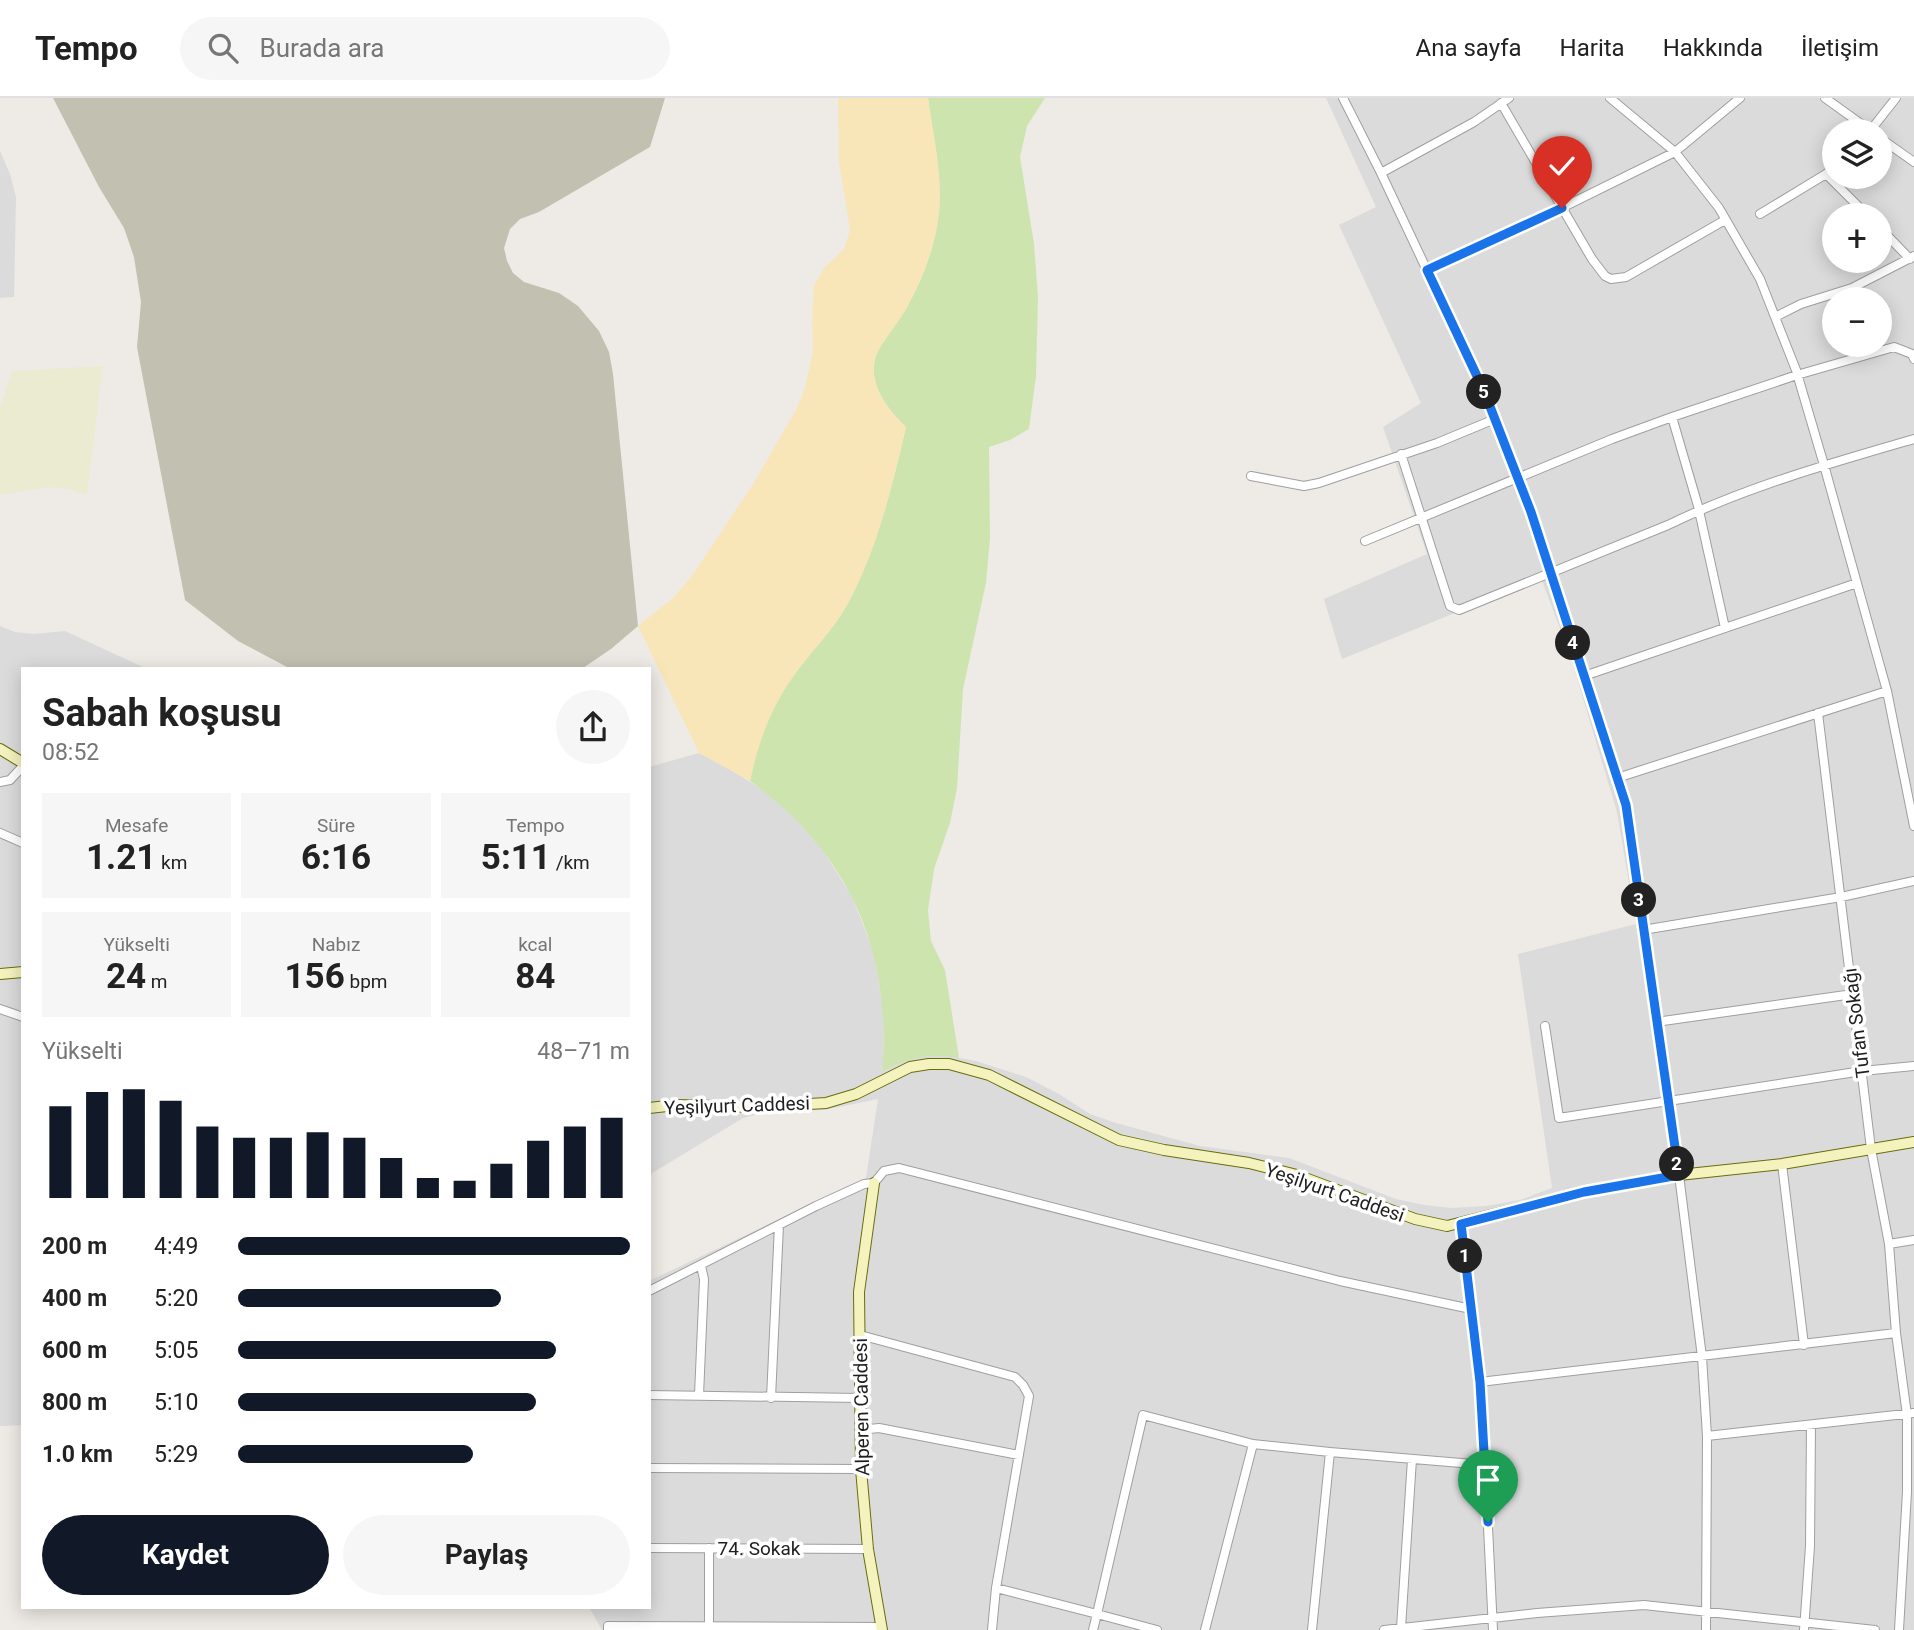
<!DOCTYPE html>
<html lang="tr">
<head>
<meta charset="utf-8">
<style>
  body { margin:0; font-family:Roboto,sans-serif; background:#f6f6f6; color:#222; height:100vh; display:flex; flex-direction:column; font-size:26px; white-space:nowrap }
  * { box-sizing:border-box; margin:0 }
  p { font-size:23px; color:#767676 }
  .icon { flex:none; width:38px; height:38px; fill:none; stroke:currentColor; stroke-width:2; stroke-linecap:round; stroke-linejoin:round }
  .map { position:relative; flex:1; overflow:hidden }
  .drawer { position:absolute; left:21px; top:569px; width:630px; height:942px; display:flex; flex-direction:column; background:#fff; border-radius:0px; box-shadow:0 4px 18px #0003 }
  .drawer>* { flex:none }
  .buttons { position:absolute; left:1822px; top:21px; display:grid; gap:14px }
  .buttons a { display:grid; place-items:center; width:70px; height:70px; border-radius:50%; background:#fff; box-shadow:0 4px 18px #0003; font-size:35px }
  .pin { position:absolute; display:grid; place-items:center; width:60px; height:60px; color:#fff; margin:-72px -30px; border-radius:50% 50% 50% 0; rotate:-45deg; box-shadow:0 0 7px #0007 }
  .pin .icon { rotate:45deg }
  .km { position:absolute; width:35px; height:35px; margin:-18px; border-radius:50%; background:#222; color:#fff; font-size:19px; line-height:35px; text-align:center }
  .round { display:grid; place-items:center; flex:none; width:74px; height:74px; border-radius:37px; background:#f6f6f6 }
  .summary { display:flex; align-items:center; justify-content:space-between; height:119px; padding:0 21px }
  h1 { font-size:38px; font-weight:700; line-height:52px }
  .figures { display:grid; grid-template-columns:repeat(3,1fr); gap:10px; height:119px; padding:7px 21px }
  .figures div { display:grid; align-content:center; border-radius:0px; background:#f6f6f6; text-align:center }
  .figures b { font-size:35px; font-weight:700 }
  .figures small { font-size:19px; font-weight:400 }
  .figures p { font-size:19px }
  .chart { height:196px; padding:14px 21px }
  .chart p { display:flex; justify-content:space-between }
  .chart svg { width:100%; height:126px; margin-top:7px; stroke:#111827; stroke-width:6 }
  .button { display:flex; gap:14px; margin-top:auto; padding:14px 21px }
  .button a { flex:1; height:80px; border-radius:42px; background:#111827; color:#fff; font-size:28px; font-weight:700; line-height:80px; text-align:center }
  .button a+a { background:#f6f6f6; color:#222 }
  ul { padding:0 21px; list-style:none; font-size:23px }
  li { display:grid; grid-template-columns:112px 84px 1fr; align-items:center; height:52px }
  li i { height:18px; border-radius:9px; background:#111827 }
  header { display:flex; align-items:center; gap:42px; box-sizing:border-box; height:98px; padding:0 35px; background:#fff; border-bottom:2px solid #e0e0e0 }
  header strong { font-size:33px }
  nav { display:flex; gap:38px; margin-inline-start:auto; font-size:24px }
  .search { width:490px; height:63px; background:#f6f6f6; display:flex; align-items:center; gap:18px; box-sizing:border-box; padding:0 24px; border-radius:38px; color:#767676; font-size:26px }
  .map>svg:first-child { display:block }
</style>
</head>
<body>
<header>
<strong>Tempo</strong>
<div class="search"><svg class="icon" aria-label="search" viewBox="0 0 24 24"><circle cx="10" cy="10" r="6"/><path d="M15 15l6 6"/></svg>Burada ara</div>
<nav><a>Ana sayfa</a><a>Harita</a><a>Hakkında</a><a>İletişim</a></nav>
</header>
<div class="map">
<svg width="1914" height="1532" viewBox="0 0 1914 1532">
  <rect width="100%" height="100%" fill="#eeeae5"/>
  <!-- residential -->
  <path fill="#dcdbdb" fill-rule="evenodd" d="M1326,0H1914V1532H602L589,1509L649,1508V1183L866,1080L878,1001L824,1012L773,1013L743,1020L649,1077V669L699,655L717,663L766,694L795,720L821,749L852,799L874,855L884,914L883,973L901,964L922,958L943,957L976,963L1026,979L1059,996L1090,1016L1116,1025L1200,1048L1289,1060L1396,1101L1424,1107L1452,1110L1486,1108L1520,1102L1552,1090L1518,856L1636,826L1617,714L1570,557L1541,480L1342,561L1324,501L1427,456L1383,329L1421,305L1339,127L1376,109ZM1834,33H1880V79H1834ZM1834,117H1880V163H1834ZM1834,201H1880V247H1834Z
    M0,53L10,76L16,99L14,199L0,200Z
    M0,528L15,534L34,536L65,533L145,570H23V1327L0,1328Z"/>
  <!-- construction -->
  <path fill="#c2c0b1" d="M53,0H665L650,49L539,114L520,121L510,131L504,150L507,163L513,175L524,184L559,195L578,208L599,233L609,254L613,276L638,528L611,551L583,570H289L238,543L185,502L137,249L141,204L134,159L124,130L99,89Z"/>
  <!-- farmland -->
  <path fill="#ebebd2" d="M103,268L87,397L68,391L48,389L0,397V310L12,273Z"/>
  <!-- grass -->
  <path fill="#cee4af" d="M928,0H1045L1027,28L1020,59L1034,146L1038,199L1036,278L1029,331L1010,342L989,349L990,440L986,485L963,591L957,690L950,725L934,771L928,812L931,843L945,872L959,960C931,955 907,959 882,974C893,854 848,753 750,683C757,646 770,611 792,580C810,554 832,534 847,507C877,452 892,389 906,329C887,311 864,281 878,253C886,238 899,224 907,209C921,184 932,156 937,128C945,86 933,42 928,0Z"/>
  <!-- sand -->
  <path fill="#f9e6b8" d="M838,0H928C934,42 945,86 937,128C932,156 921,184 907,209C899,224 886,238 878,253C864,281 887,312 906,329C892,389 877,452 847,507C832,534 810,554 792,580C770,611 758,646 750,683L699,655L638,528L672,501L692,478L755,383L796,312L805,290L813,253L812,225L814,187L825,169L844,151L850,132L839,63Z"/>
  <g fill="none" stroke-linecap="round" stroke-linejoin="round">
    <!-- street casing -->
    <g stroke="#9f9f9f" stroke-width="10">
      <path id="street" d="M1343,0L1381,75L1484,293L1531,414L1626,707L1679,1077L1702,1259L1707,1338L1706,1532
        M1610,0L1675,54L1719,110L1760,181L1796,272L1824,367L1887,593L1914,728
        M1825,0L1871,33
        M1501,5L1592,161L1605,178L1611,181L1626,179L1725,122
        M1870,33L1896,0
        M1880,40L1914,64
        M1381,75L1474,24L1509,0
        M1826,76L1867,117
        M1760,116L1826,76L1834,69
        M1880,130L1910,161
        M1427,172L1521,130L1675,54L1740,0
        M1775,219L1801,206L1852,190L1914,158
        M1672,319L1698,408L1725,530
        M1401,356L1450,508L1459,512L1668,427C1746,389 1831,365 1914,341
        M1251,378L1304,388L1319,385L1437,345L1495,321
        M1365,443L1612,341L1672,319L1797,277L1894,249L1912,256L1914,261
        M1584,578L1857,485
        M1818,615L1871,1051L1889,1146L1896,1235L1907,1317V1394L1899,1532
        M1617,680L1887,593
        M0,684L10,682L23,668
        M0,735L23,745
        M1643,832L1841,799L1914,783
        M0,911L23,919
        M1656,924L1853,896
        M1545,928L1559,1020L1862,973L1914,968
        M1782,1066L1804,1247
        M1461,1126L1480,1284
        M1889,1146L1914,1142
        M649,1193L816,1108L864,1086L874,1085L884,1073L899,1070L1340,1183L1471,1211
        M860,1237L1015,1279L1023,1287L1029,1298L996,1490
        M649,1297L860,1300
        M699,1297L704,1181L701,1168
        M771,1300L779,1127
        M860,1332L879,1330L1019,1357
        M1707,1338L1914,1315
        M1485,1367L1493,1532
        M649,1370L861,1371
        M649,1450L868,1451
        M709,1450V1531
        M1401,1530L1412,1361
        M608,1532V1528L882,1529
        M992,1532L996,1490L1097,1516L1093,1532
        M1157,1532L1097,1516L1143,1317L1253,1346
        M1205,1532L1253,1346L1330,1354
        M1312,1532L1330,1354L1485,1367L1480,1284L1896,1235
        M1384,1532L1537,1515L1644,1507L1875,1532
        M1804,1532L1810,1448L1811,1327"/>
    </g>
    <!-- secondary casing -->
    <g stroke="#6a6c0e" stroke-width="12">
      <path id="secondary" d="M0,651L23,665
        M0,876L23,874
        M649,1010L676,1007L758,1009L826,1005L856,996L910,969L929,966H949L989,977L1119,1042L1164,1052L1249,1065L1297,1077L1415,1121L1447,1128L1584,1094L1679,1077L1782,1066L1914,1044
        M874,1085L859,1194L861,1371L868,1451L882,1532"/>
    </g>
    <!-- street -->
    <use href="#street" stroke="#fff" stroke-width="8"/>
    <!-- secondary -->
    <use href="#secondary" stroke="#f4f2bd" stroke-width="10"/>
  </g>
  <g fill="none" stroke-linecap="round" stroke-linejoin="round">
    <!-- route casing -->
    <g stroke="#fff" stroke-width="14">
      <path id="route" d="M1488,1424L1480,1284L1461,1126L1584,1094L1679,1077L1626,707L1531,414L1484,293L1427,172L1562,110"/>
    </g>
    <!-- route -->
    <use href="#route" stroke="#1a73e8" stroke-width="9"/>
  </g>
  <g text-anchor="middle" stroke-width="7" stroke-linejoin="round" paint-order="stroke">
    <!-- street labels -->
    <g font-size="19" fill="#1e1e1e" stroke="#fff">
      <text transform="translate(1856 925) rotate(-97)" y="7">Tufan Sokağı</text>
      <text transform="translate(737 1007) rotate(-2)" y="7">Yeşilyurt Caddesi</text>
      <text transform="translate(1335 1094) rotate(19)" y="7">Yeşilyurt Caddesi</text>
      <text transform="translate(861 1309) rotate(-91)" y="7">Alperen Caddesi</text>
      <text x="759" y="1457">74. Sokak</text>
    </g>
  </g>
</svg>
<div class="buttons">
<a><svg class="icon" aria-label="layers" viewBox="0 0 24 24"><path d="M12 4l9 5-9 5-9-5zM3 14l9 5 9-5"/></svg></a>
<a>+</a>
<a>−</a>
</div>
<div class="pin" style="left:1488px;top:1424px;background:#1e9e55"><svg class="icon" aria-label="arrive" viewBox="0 0 24 24"><path d="M6 21V4h12l-3 4 3 4H6"/></svg></div>
<div class="pin" style="left:1562px;top:110px;background:#d93025"><svg class="icon" aria-label="check" viewBox="0 0 24 24"><path d="M5 12l5 5 9-10"/></svg></div>
<b class="km" style="left:1465px;top:1158px">1</b>
<b class="km" style="left:1677px;top:1066px">2</b>
<b class="km" style="left:1639px;top:802px">3</b>
<b class="km" style="left:1573px;top:545px">4</b>
<b class="km" style="left:1484px;top:294px">5</b>
<section class="drawer">
<div class="summary"><div><h1>Sabah koşusu</h1><p>08:52</p></div><a class="round"><svg class="icon" aria-label="share" viewBox="0 0 24 24"><path d="M12 15V3M7 8l5-5 5 5M5 13v7h14v-7"/></svg></a></div>
<div class="figures">
<div><p>Mesafe</p><b>1.21<small> km</small></b></div>
<div><p>Süre</p><b>6:16</b></div>
<div><p>Tempo</p><b>5:11<small> /km</small></b></div>
</div>
<div class="figures">
<div><p>Yükselti</p><b>24<small> m</small></b></div>
<div><p>Nabız</p><b>156<small> bpm</small></b></div>
<div><p>kcal</p><b>84</b></div>
</div>
<div class="chart"><p><span>Yükselti</span>48–71 m</p>
<svg viewBox="0 0 160 44" preserveAspectRatio="none"><path d="M5 44V12M15 44V7M25 44V6M35 44V10M45 44V19M55 44V23M65 44V23M75 44V21M85 44V23M95 44V30M105 44V37M115 44V38M125 44V32M135 44V24M145 44V19M155 44V16"/></svg>
</div>
<ul>
<li><b>200 m</b>4:49<i style="width:100%"></i></li>
<li><b>400 m</b>5:20<i style="width:67%"></i></li>
<li><b>600 m</b>5:05<i style="width:81%"></i></li>
<li><b>800 m</b>5:10<i style="width:76%"></i></li>
<li><b>1.0 km</b>5:29<i style="width:60%"></i></li>
</ul>
<div class="button"><a>Kaydet</a><a>Paylaş</a></div>
</section>
</div>
</body>
</html>
